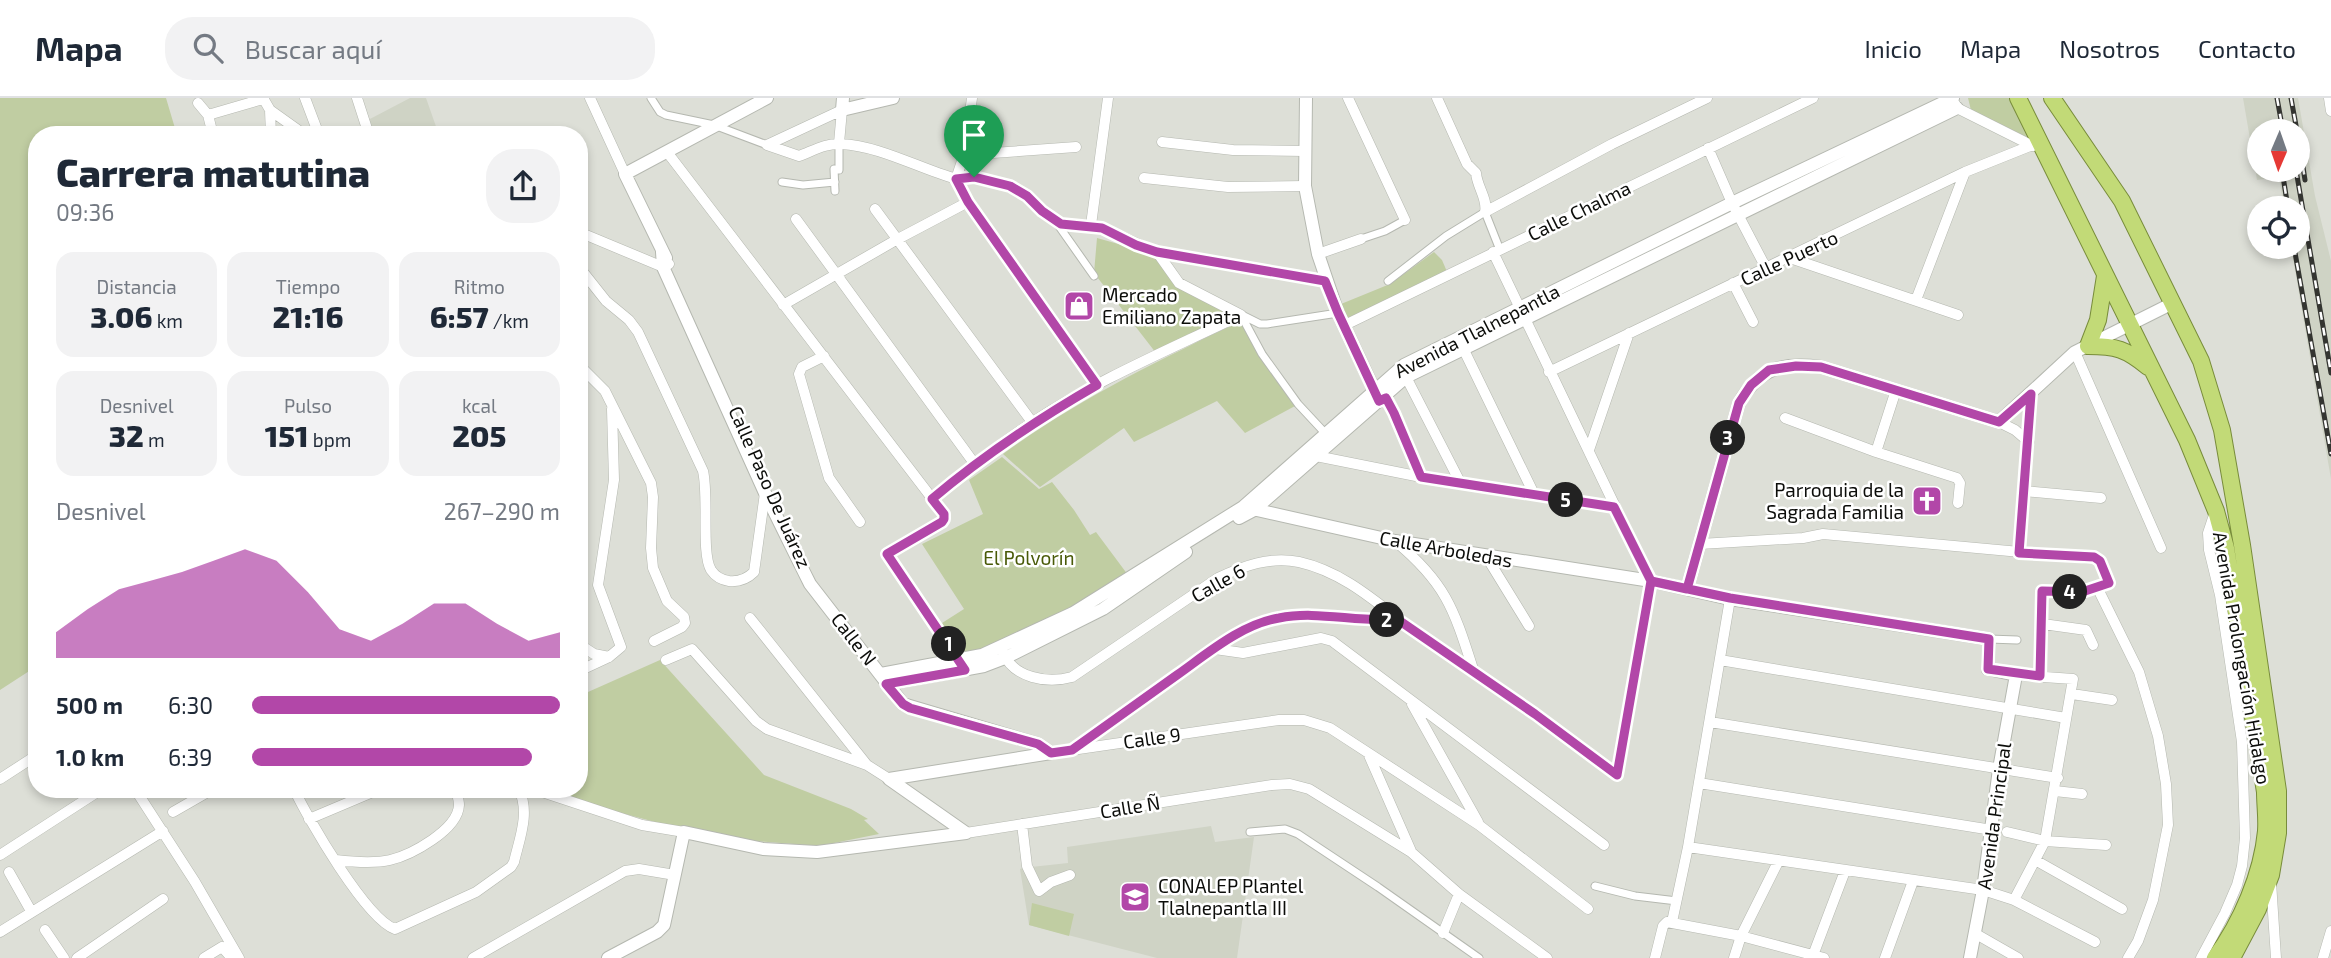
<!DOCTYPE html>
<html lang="es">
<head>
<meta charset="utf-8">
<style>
  body { margin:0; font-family:"Exo 2",sans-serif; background:#f2f2f3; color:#1f2937; height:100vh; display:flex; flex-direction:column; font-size:26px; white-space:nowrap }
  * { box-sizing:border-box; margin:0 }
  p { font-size:23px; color:#747a83 }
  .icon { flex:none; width:38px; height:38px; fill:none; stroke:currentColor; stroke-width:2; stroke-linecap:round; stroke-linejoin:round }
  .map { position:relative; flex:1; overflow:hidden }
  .drawer { position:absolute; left:28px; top:28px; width:560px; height:672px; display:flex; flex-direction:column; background:#fff; border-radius:28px; box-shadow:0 4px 10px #0003 }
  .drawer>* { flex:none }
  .needle { width:46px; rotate:182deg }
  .controls { position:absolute; left:2247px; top:21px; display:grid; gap:14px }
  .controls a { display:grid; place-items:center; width:63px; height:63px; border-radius:50%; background:#fff; box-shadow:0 4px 10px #0003; font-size:35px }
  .pin { position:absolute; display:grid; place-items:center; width:60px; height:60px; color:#fff; margin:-72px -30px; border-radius:50% 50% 50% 0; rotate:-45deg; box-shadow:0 0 7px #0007 }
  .pin .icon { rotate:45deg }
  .km { position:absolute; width:35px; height:35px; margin:-18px; border-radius:50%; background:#222; color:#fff; font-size:19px; line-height:35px; text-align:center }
  .round { display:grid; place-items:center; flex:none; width:74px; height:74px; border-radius:28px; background:#f2f2f3 }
  .summary { display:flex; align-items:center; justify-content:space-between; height:119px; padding:0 28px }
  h1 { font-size:38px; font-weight:800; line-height:52px }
  .figures { display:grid; grid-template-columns:repeat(3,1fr); gap:10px; height:119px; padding:7px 28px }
  .figures div { display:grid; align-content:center; border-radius:18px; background:#f2f2f3; text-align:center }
  .figures b { font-size:30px; font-weight:800 }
  .figures small { font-size:19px; font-weight:400 }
  .figures p { font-size:19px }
  .chart { height:196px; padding:14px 28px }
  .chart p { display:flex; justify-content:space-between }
  .chart svg { width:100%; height:126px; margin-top:7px; fill:#b247a8; opacity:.7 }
  ul { padding:0 28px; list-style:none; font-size:23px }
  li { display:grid; grid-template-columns:112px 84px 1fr; align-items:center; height:52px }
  li i { height:18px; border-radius:9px; background:#b247a8 }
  header { display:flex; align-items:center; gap:42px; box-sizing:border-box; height:98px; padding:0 35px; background:#fff; border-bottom:2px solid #e0e1e3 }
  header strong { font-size:33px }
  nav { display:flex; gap:38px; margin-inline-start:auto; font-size:24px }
  .search { width:490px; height:63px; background:#f2f2f3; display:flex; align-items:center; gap:18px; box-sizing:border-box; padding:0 24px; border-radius:28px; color:#747a83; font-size:26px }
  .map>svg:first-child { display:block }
</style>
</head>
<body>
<header>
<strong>Mapa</strong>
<div class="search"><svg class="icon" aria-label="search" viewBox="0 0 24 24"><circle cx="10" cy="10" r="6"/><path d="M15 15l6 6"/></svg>Buscar aquí</div>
<nav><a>Inicio</a><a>Mapa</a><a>Nosotros</a><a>Contacto</a></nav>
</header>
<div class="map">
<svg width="2331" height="860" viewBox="0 0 2331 860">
  <rect width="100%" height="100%" fill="#dddfd7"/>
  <!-- built -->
  <path fill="#cfd3c5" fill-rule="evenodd" d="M410,0H426L439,37H372L368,22Z
    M2243,0H2298L2315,98L2331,163V381L2291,149H2298V110H2284L2279,79L2257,82ZM2298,33V72H2259V33Z
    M1211,728L1215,744L1254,739L1237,860H1157L1029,827L1020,771L1022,770L1068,765L1067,749Z"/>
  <!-- green -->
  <path fill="#c0cda2" d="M0,0H166L177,37H37V568L0,592Z
    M1968,0H2010L2032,44L1971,12Z
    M1097,140L1154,156L1178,187L1235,217L1156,255L1094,175Z
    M1434,154L1442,162L1448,176L1346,222L1341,206L1390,186Z
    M1241,223L1295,308L1245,335L1217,303L1134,344L1124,330L1040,389L1003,356C1077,302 1159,262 1241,223Z
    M1002,359L1039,391L1052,384L1074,412L1090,437L1096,434L1128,477L1032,532L962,562L942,525L964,511L922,446L983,416L969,382Z
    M660,562L764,677L851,711L868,721L864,722L879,736L819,748L715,740L614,713L545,691H579V598Z
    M1032,805L1074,816L1069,838L1029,827Z"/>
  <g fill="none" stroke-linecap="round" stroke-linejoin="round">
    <!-- pedestrian casing -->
    <g stroke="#b5b8b0" stroke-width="9">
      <path id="pedestrian" d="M651,0L660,14L666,17L714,27L767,47
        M956,81C980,79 1006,84 1027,97C1041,107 1049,125 1067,127
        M782,84L803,87L835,84
        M835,93L834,71L839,72V45
        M1056,124L1094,178
        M1361,141L1385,133L1405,122
        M1388,183L1446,138L1485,114L1500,152
        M1241,217L1262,256L1298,306L1325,335
        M1242,217L1260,226H1267L1338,215
        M1382,301L1386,300L1394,315L1421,379
        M1989,541L2017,542
        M1250,734L1285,731L1298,736L1378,789L1479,860
        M1595,788L1635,798L1677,803"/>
    </g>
    <!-- minor casing -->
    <g stroke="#b5b8b0" stroke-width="11">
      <path id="minor" d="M263,0L270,12L305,37
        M305,0L319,37
        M357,0L369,37
        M590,0L625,76
        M972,0L964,57L956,81L968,104L1097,287
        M1348,0L1405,122
        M1437,0L1467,66L1476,75C1477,89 1488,101 1485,114
        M2329,0L2331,13
        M198,5L208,17L213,37
        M1955,6L1957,10L2033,48
        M270,12L271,37
        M208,17L263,1
        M1162,44L1233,52L1305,53
        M767,47L799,58C813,53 825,45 841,46C880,48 918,70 956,81
        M767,47L842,12L839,45
        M1708,50L1732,105L1766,170
        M667,54L944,416L945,421L942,424L887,456L962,565
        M964,57L1076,49
        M1144,80L1228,89L1305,88
        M875,111L1032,324
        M1485,114L1612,46L1707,0
        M796,121L974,365
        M1067,127C1078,127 1090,126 1100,130C1120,136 1137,147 1157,154L1325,183
        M1091,127L1108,0
        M579,134L663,169L669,166
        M1157,154L1179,185L1241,217
        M1318,156L1361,141
        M1790,160L1958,217
        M579,169L606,203L629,222L638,234L703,373C709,398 701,456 711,472C715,478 722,482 729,483C739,484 747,481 754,474L765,395
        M1733,185L1753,224
        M1916,202L1965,74
        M783,207L896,142L968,104
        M1345,227L1813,0
        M1461,246L1534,396
        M2075,254L2161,450
        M824,258L802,269L799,276L829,380L860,424
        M579,267L605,293L651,385L653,399L651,450L653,470L667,503L684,519L685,525L682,529L654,543
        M1549,274L1965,74L2030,48
        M1406,279L1460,384
        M1785,320L1876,354L1957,380L1960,385L1958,405
        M1999,324L2015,332L2029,344
        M1589,352L1629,235
        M1876,354L1896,292
        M1316,358L1421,379L1614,409
        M2024,393L2101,400
        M932,401C963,374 996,349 1030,326C1096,282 1171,251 1241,217
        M1395,443C1447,486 1454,512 1474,574
        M1700,446L1803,440L1823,436L2098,461L2109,485L2082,494L2042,493L2040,578
        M2019,455L2031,296
        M1486,458L1529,528
        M2098,491L2139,574L2158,638L2166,686L2168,727L2153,802L2138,843L2128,860
        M750,520L867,667L889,681
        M2043,526L2086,532L2093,547
        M579,546L594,556L609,559
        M1215,551L1243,555L1321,540L1332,543L1604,747
        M1003,554C1013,580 1047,586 1072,579L1218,480C1243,468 1270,458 1299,464C1348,475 1382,510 1421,538C1487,584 1553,629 1617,677L1651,483L1493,154
        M666,562L692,551L756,623L767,631L867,667
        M1720,562L2066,620
        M579,573L609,559L621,549L598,487L614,382L612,311
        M2072,596L2112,602
        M1412,606L1478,724
        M1710,624L2058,680
        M1075,649C1109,625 1143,602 1177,578C1208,556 1241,527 1279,520C1317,512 1358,525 1397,521
        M1051,655L1279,622H1304L1330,630L1479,727L1588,811
        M1368,655L1411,753
        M0,681L37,657
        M1699,685L1992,732
        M135,691L195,784L239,860
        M294,691C308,721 366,821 395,831L476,794L511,769L514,764C520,739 530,715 519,691
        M533,691L642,727L684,734
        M2055,693L2082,696
        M173,714L213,691
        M309,721L380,691
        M1022,726L1027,768L1039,793L1051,784L1070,777
        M2007,734L2045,743L2106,747
        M966,735L1272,687L1290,686L1309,691L1411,754L1459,796L1547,860
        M1688,749L1983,792L2014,802L2095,844
        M0,757L102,691
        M336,762C353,764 373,766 390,762C411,757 458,732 459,707C459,702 457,696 456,691
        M2035,762L2122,811
        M9,774L31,813
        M2271,784L2276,860
        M2014,802L2045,743L2073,581L2016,577
        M1672,824L1688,749L1730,501
        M45,832L64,860
        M0,834L163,733
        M1443,835L1459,796
        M1976,836L2018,860
        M77,860L163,801
        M204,860L222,849L230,858L235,860
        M473,860L625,773L639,771L675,777
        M1655,860L1663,828L1667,824L1741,838L1824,860
        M1734,860L1741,838L1779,762
        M1812,860L1845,773
        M1885,860L1913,783
        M2201,860L2225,815L2237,787L2242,768L2245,740L2242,644L2220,497L2209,452L2208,435L2215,414
        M2323,860L2331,833"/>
    </g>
    <!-- tertiary casing -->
    <g stroke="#b5b8b0" stroke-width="14">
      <path id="tertiary" d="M843,0L842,12L893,0
        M1306,0L1305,88L1318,156L1338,215L1377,298
        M662,154L663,169L765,395L804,474L810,486L903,606L1038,646L1051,655
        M666,160L625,76L767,0
        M1248,410L1395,443L1651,483L1730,501L1989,541L1988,571L2016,577L1999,671L1983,792L1970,860
        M1239,420L1254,412L1406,279L1957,10
        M1687,491L1739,305C1759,270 1782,264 1821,269L1999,324L2075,254L2173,205
        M881,576L982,557L1073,515L1243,409L1404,267L1732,105L1953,0
        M886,586L984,568L1005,560L1103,511L1186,454
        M889,681L1051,655
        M889,681L966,735
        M608,860L657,834L664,827L684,734L763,751L817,754L966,735"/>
    </g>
    <!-- trunk casing -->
    <g stroke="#788c3b" stroke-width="18">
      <path id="trunk" d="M2018,0L2187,342L2216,413L2226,450L2265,694C2265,707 2267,720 2266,733C2262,776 2241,825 2215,860
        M2052,0L2122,103L2201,263L2222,332L2242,447L2278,693V735L2271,777L2258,811L2232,860
        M2105,178L2098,222L2088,248C2116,248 2126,251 2148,269"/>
    </g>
    <!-- pedestrian -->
    <use href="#pedestrian" stroke="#fff" stroke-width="7"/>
    <!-- minor -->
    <use href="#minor" stroke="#fff" stroke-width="10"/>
    <!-- tertiary -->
    <use href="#tertiary" stroke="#fff" stroke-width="12"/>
    <!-- trunk -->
    <use href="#trunk" stroke="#c2da77" stroke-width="16"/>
    <!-- rail casing -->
    <g stroke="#343531" stroke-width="5">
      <path id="rail" d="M2277,0L2283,33
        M2291,0L2297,33
        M2298,37L2305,82
        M2282,72L2288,110
        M2296,72L2331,275
        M2294,149L2331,356"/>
    </g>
    <!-- rail -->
    <use href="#rail" stroke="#fff" stroke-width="2.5" stroke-dasharray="8" stroke-linecap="butt"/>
  </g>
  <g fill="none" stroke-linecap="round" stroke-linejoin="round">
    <!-- route casing -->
    <g stroke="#fff" stroke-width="14">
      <path id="route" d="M974,79L956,81L968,104L1097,287C1038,321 984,357 932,401L944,416V421L942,424L887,456L965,572L886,586L903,606L910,610L1038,646L1051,655L1072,652C1107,627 1142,602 1177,577C1208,555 1242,526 1279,520C1318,512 1358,525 1397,521L1535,616L1617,677L1651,483L1687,491L1739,305L1751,287L1769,272L1796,268L1821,269L1999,324L2031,296L2019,455L2094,459L2100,463L2109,485L2082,494L2042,493L2040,578L1988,571L1989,541L1730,500L1651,483L1614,409L1421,379L1394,315L1386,300L1379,303L1338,215L1325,183L1157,154L1136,147L1102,130L1061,126L1042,113L1027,98L1010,88L974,79"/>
    </g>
    <!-- route -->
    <use href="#route" stroke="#b247a8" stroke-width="9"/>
  </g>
  <!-- icons -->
  <defs>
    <g id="shop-square" transform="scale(1.575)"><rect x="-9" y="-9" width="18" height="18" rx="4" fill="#b247a8" stroke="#fff"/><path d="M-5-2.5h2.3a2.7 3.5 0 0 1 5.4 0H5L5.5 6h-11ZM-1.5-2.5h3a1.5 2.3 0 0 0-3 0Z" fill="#fff"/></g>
    <g id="church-square" transform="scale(1.575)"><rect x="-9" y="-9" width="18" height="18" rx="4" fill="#b247a8" stroke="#fff"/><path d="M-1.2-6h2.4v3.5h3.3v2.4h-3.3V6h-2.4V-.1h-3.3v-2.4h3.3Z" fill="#fff"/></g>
    <g id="university-square" transform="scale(1.575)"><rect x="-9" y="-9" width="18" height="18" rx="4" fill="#b247a8" stroke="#fff"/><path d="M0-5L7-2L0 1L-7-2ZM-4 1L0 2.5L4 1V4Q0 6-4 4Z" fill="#fff"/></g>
  </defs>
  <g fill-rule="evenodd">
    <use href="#shop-square" x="1079" y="208"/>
    <use href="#church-square" x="1927" y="403"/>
    <use href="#university-square" x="1135" y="799"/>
  </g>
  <g text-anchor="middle" stroke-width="5" stroke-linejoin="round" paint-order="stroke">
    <!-- street labels -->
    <g font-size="19" fill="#0c0d0a" stroke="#fff">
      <text transform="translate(1579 113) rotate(-26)" y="7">Calle Chalma</text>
      <text transform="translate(1789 160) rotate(-25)" y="7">Calle Puerto</text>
      <text transform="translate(1477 233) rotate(-27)" y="7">Avenida Tlalnepantla</text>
      <text transform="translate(770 389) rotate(66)" y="7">Calle Paso De Juárez</text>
      <text transform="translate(1446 451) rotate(10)" y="7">Calle Arboledas</text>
      <text transform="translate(1218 485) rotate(-29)" y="7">Calle 6</text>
      <text transform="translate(854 541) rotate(52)" y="7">Calle N</text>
      <text transform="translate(2242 560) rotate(80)" y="7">Avenida Prolongación Hidalgo</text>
      <text transform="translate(1152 640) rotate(-8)" y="7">Calle 9</text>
      <text transform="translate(1130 709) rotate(-9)" y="7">Calle Ñ</text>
      <text transform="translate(1994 718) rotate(-82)" y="7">Avenida Principal</text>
    </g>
    <!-- poi labels -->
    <g font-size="19" fill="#0c0d0a" stroke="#fff" text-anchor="start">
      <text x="1102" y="204">Mercado<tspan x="1102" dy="22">Emiliano Zapata</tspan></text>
      <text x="1904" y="399" text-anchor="end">Parroquia de la<tspan x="1904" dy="22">Sagrada Familia</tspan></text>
      <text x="1158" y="795">CONALEP Plantel<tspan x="1158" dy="22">Tlalnepantla III</tspan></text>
    </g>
    <!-- park labels -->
    <g font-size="19" fill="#495a08" stroke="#fff">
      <text x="1029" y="467">El Polvorín</text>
    </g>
  </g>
</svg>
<div class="controls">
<a><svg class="needle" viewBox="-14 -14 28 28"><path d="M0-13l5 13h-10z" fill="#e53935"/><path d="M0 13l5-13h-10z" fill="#747a83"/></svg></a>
<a><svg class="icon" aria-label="locate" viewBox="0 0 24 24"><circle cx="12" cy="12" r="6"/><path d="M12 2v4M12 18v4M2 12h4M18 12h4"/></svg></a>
</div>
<div class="pin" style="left:974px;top:79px;background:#1e9e55"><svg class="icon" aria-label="arrive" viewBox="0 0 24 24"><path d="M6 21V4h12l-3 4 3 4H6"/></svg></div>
<b class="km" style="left:949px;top:546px">1</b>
<b class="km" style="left:1387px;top:522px">2</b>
<b class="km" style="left:1728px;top:340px">3</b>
<b class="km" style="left:2070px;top:494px">4</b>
<b class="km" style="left:1566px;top:402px">5</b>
<section class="drawer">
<div class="summary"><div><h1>Carrera matutina</h1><p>09:36</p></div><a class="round"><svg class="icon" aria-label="share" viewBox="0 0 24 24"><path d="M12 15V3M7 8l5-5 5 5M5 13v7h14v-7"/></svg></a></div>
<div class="figures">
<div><p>Distancia</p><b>3.06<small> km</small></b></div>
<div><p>Tiempo</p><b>21:16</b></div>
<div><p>Ritmo</p><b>6:57<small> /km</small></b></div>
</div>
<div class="figures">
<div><p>Desnivel</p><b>32<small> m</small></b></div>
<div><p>Pulso</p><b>151<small> bpm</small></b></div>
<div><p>kcal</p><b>205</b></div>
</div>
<div class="chart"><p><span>Desnivel</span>267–290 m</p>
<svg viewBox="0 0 160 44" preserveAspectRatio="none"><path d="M0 44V35L10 27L20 20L30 17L40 14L50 10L60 6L70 10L80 21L90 34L100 38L110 32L120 25L130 25L140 32L150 38L160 35V44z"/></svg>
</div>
<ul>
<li><b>500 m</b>6:30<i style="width:100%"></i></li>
<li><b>1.0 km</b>6:39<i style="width:91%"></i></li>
</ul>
</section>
</div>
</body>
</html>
